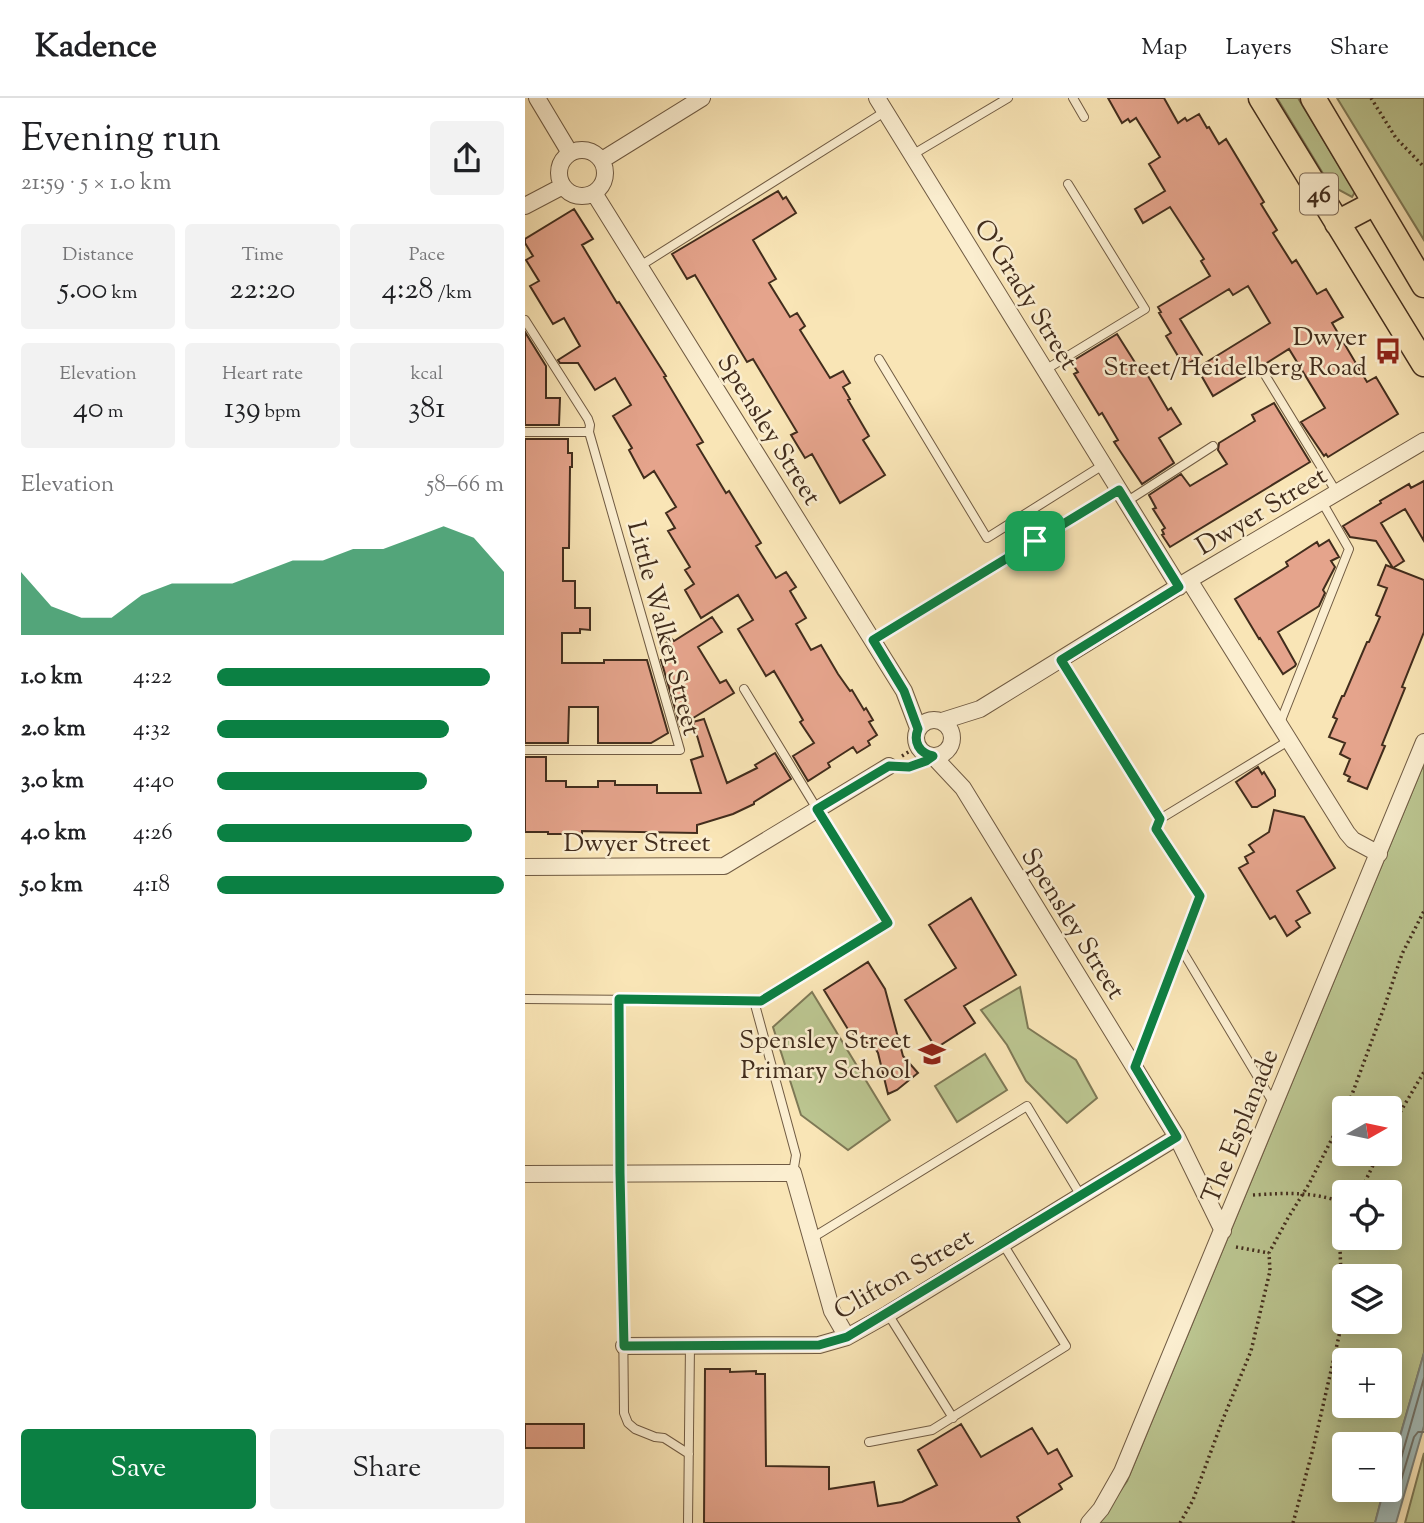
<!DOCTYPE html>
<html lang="en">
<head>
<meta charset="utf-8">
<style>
  body { margin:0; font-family:"Sorts Mill Goudy",serif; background:#f2f2f2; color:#202124; height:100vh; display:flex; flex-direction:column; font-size:26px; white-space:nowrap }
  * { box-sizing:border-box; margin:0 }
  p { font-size:23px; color:#757577 }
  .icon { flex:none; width:38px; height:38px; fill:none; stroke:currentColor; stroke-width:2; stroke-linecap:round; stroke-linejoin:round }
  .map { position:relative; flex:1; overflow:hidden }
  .drawer { display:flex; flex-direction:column; background:#fff; width:525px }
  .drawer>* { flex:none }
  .needle { width:46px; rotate:81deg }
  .buttons { position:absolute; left:807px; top:998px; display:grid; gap:14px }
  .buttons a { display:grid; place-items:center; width:70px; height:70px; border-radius:7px; background:#fff; box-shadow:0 4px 18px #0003; font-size:35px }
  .pin { position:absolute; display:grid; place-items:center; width:60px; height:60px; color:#fff; margin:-30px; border-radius:14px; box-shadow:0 4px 10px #0006 }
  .round { display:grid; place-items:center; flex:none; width:74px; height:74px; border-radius:7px; background:#f2f2f2 }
  .summary { display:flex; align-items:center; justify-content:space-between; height:119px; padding:0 21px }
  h1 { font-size:38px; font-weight:600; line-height:52px }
  .metrics { display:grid; grid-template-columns:repeat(3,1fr); gap:10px; height:119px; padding:7px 21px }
  .metrics div { display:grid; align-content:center; border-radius:7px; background:#f2f2f2; text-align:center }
  .metrics b { font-size:30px; font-weight:600 }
  .metrics small { font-size:19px; font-weight:400 }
  .metrics p { font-size:19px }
  .chart { height:196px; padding:14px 21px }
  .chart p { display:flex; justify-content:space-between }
  .chart svg { width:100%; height:126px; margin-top:7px; fill:#0b8043; opacity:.7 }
  .primary-button { display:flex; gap:14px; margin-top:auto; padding:14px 21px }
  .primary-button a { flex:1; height:80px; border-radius:7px; background:#0b8043; color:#fff; font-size:28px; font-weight:600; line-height:80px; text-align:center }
  .primary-button a+a { background:#f2f2f2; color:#202124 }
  ul { padding:0 21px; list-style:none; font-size:23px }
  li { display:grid; grid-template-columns:112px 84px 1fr; align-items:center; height:52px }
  li i { height:18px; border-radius:9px; background:#0b8043 }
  header { display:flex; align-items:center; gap:42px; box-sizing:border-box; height:98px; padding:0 35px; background:#fff; border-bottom:2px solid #e0e0e0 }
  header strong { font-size:33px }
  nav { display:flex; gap:38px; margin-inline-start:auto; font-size:24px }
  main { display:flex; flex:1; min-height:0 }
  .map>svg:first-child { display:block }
</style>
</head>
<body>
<header>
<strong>Kadence</strong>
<nav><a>Map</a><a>Layers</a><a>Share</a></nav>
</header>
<main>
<section class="drawer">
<div class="summary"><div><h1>Evening run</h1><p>21:59 · 5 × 1.0 km</p></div><a class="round"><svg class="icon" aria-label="share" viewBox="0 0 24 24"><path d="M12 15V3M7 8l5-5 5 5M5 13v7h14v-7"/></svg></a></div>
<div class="metrics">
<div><p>Distance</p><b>5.00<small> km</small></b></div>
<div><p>Time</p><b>22:20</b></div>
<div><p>Pace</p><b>4:28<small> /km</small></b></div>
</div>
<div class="metrics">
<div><p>Elevation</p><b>40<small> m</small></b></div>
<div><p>Heart rate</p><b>139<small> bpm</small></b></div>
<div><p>kcal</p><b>381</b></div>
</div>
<div class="chart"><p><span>Elevation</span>58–66 m</p>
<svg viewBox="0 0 160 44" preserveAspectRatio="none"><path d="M0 44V22L10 34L20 38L30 38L40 30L50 26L60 26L70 26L80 22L90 18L100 18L110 14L120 14L130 10L140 6L150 10L160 22V44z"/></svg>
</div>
<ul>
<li><b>1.0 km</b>4:22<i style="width:95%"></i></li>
<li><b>2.0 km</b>4:32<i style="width:81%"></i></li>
<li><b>3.0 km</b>4:40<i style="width:73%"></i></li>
<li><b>4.0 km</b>4:26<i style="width:89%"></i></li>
<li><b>5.0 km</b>4:18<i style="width:100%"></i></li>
</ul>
<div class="primary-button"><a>Save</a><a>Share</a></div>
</section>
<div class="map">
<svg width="899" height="1425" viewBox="0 0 899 1425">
  <rect width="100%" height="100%" fill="#f9e5b6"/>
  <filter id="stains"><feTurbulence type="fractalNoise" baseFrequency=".00286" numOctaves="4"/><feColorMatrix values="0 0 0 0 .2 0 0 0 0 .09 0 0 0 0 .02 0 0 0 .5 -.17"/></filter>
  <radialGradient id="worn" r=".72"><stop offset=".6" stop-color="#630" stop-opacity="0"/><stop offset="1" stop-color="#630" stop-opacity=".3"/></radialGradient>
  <!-- green -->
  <path fill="#bbc590" stroke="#7e7956" stroke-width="2" fill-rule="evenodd" d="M752,0H773L830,94L827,99L805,87Z
    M812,0H899V142Z
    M899,665V1255L865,1373L864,1346H819V1391H859L850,1425H573L602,1383ZM819,1010H864V1055H819ZM819,1094H864V1139H819ZM819,1178H864V1223H819ZM819,1262H864V1307H819Z
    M495,889L503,930L551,962L572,1000L542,1025L501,983L482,947L456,912Z
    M287,894L365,1022L323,1052L276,1017L248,929Z
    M460,956L482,992L432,1024L410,988Z
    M899,1355V1425H880Z"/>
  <!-- water -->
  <path fill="#a3bcb9" stroke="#7c837b" stroke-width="2" d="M899,1255V1328L871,1425H850L859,1391H864L865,1373Z"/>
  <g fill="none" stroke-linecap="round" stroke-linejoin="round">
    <!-- shore -->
    <path stroke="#72746b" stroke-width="2" d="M864,1370L871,1368L875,1364L899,1280
      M864,1388L866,1398L871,1399L889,1339L893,1334H899"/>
  </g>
  <!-- building -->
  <path fill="#e5a48c" stroke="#422d1d" stroke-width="2" d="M583,0H639L653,25L660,20L662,23L674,16L682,30L684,29L694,46L701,41L739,104L736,106L752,132L748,135L767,165L771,162L792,196L801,191L818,219L807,225L842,284L851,279L873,316L803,359L801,356L799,358L776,324L800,310L764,251L740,266L733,267L731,272L688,298L672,270L745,225L723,188L708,197L704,191L655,221L677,257L659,268L641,238L646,235L634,215L636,214L633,209L685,178L676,163L679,161L645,109L618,125L610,111L640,93L624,66L635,59L611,20L605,24L603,21L597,25Z
    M253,93L258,101L261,99L271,115L228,142L251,181L244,185L265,219L272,215L280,228L275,232L305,280L318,273L325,285L318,289L325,301L323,302L344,338L338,342L360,377L315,405L287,356L280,360L266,337L272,334L228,261L222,264L170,177L162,181L147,156Z
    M49,111L68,141L57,147L92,205L94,204L141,278L139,279L178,344L172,347L201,395L204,393L236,445L231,448L251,480L261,474L271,489L265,493L281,520L271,526L286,552L296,547L313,576L325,593L327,592L339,612L341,610L348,622L344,624L352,637L343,643L345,647L332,655L328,649L303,665L305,669L283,683L268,658L289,645L275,624L278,622L249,573L241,578L213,531L228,522L213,497L176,520L160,492L169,486L160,472L165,469L143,433L150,430L141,415L151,409L129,373L119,380L104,352L107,350L88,318L106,307L90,280L70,292L53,265H35L33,262L55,248L39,220L28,226L5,188L14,183L1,162L8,158L0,145V141Z
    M0,234L21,268V300H35L34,327H0Z
    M592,236L616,274L619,271L643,312L646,310L656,326L634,340L649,365L617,386L589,344L593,342L577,315L574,317L549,276L553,274L546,264Z
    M749,305L785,364L645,449L637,437L639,436L637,432L640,430L628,411L631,410L624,397L656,376L665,388L702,366L693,352L694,345L730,323L727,317Z
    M0,341H43V355H47V369H45L44,450H38V483H50V510H65V532L55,531V535H37V565H79V562H122L143,635L126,645H73V609H44L43,645H0Z
    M899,383V443L880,411L856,425L879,463L868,470L899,482V534L877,589L880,590L857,647L860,648L842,691L823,683L825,679L819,676L825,661L815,656L820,645L804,639L812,621L808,619L817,598H819L842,544H844L855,519L851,517L862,490L853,487L861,467L868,470L851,443L825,439L818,428L856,405L855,403L884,386L886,390Z
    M804,442L814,459L806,463L810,469L798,492L800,495L794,508L753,534L771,566L770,568L758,576L735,540L734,541L710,501L763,468L761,464L792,444L794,448Z
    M187,519L197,534L173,549L195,585L201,582L209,595L155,628L136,562H143L135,549L147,541L149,543Z
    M179,621L202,685L232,670L230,667L250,655L266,681L229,704V706L208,716L172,727V735L57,733V736H23V734H0V659H21V683H41V689H73V683H90V687H132V695H176L166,662L178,658L168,624Z
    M733,669L737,676L739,674L750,692V698L732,709H727L711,684Z
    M749,712L779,719L810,770L772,793L785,815L771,823L775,829L762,838L750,818L745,821L714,770L723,765L720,759L729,754L724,747L744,734Z
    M446,800L491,877L439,908L450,925L411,950L380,902L431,870L404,827Z
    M343,864L360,891L378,958L393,975L372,992L363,996L353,955L350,950L329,937L326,932L324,933L299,892Z
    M180,1271H205V1274L231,1273V1276H240L241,1368L304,1369V1391L349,1384L353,1408L377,1404L412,1387L393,1352L436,1326L456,1359L507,1330L523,1356L532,1351L547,1378L534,1386L537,1391L492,1419L495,1425H179Z
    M0,1326H59V1350H0Z"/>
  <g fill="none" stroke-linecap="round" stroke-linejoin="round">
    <!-- lane casing -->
    <g stroke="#705b43" stroke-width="10">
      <path id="lane" d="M548,0L559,19
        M387,57L483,0
        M115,168L361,13
        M0,222L63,321L65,327L64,334
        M354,261L462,440L578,367
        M520,272L620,211L543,86
        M737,272L812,395
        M0,334H64L155,652H0
        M601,404L688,348
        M348,542L594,392
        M536,562L635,721L631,731L675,798L610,969
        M755,625L824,451L797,404
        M635,721L765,642
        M655,849L749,1006
        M0,901L236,903L363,825L292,711L219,591
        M95,901L99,1315L103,1325L110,1331L130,1339L139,1340L164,1356
        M229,903L271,1057L268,1075
        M287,1140L502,1008L556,1098
        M363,1216L428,1320
        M344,1344L407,1332L541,1248L478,1146
        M163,1425L165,1247"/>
    </g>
    <!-- street casing -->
    <g stroke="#705b43" stroke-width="18">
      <path id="street" d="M12,0L45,55
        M352,0L654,489
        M34 75a23 23 0 1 1 46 0a23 23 0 1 1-46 0Z
        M77,62L177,0
        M69,95L379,593L393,630
        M0,108L38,88
        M664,482L822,735L828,742L854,756
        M391 640a18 18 0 1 1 36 0a18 18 0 1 1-36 0Z
        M417,623L455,611L664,482L899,343
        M408,658L438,690L652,1039L698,1133
        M0,769L199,768L364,668
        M0,1076L268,1075L307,1213L322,1239
        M99,1248L294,1247L322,1239L363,1216L652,1039
        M564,1425L576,1411L597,1374L899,644"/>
    </g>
    <!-- primary casing -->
    <g stroke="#422d1d" stroke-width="27">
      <path id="primary" d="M736,0L899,266
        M788,0L899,187
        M812,125L850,105"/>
    </g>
    <!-- path -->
    <path stroke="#422d1d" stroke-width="3.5" stroke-dasharray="2 3.5" stroke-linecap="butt" d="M846,0L871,40L899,69
      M377,658L393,648
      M822,1010L860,907L877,856L899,813
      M864,1033L899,974
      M835,1094L854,1055
      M728,1097C761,1095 787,1093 819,1105
      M711,1149L744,1155
      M655,1425L668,1402L698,1321L726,1253L745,1173L744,1155L763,1120L784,1086L819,1017
      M768,1425L788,1351L814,1238L818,1198L816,1178L815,1150L817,1134L819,1129"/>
    <!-- lane -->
    <use href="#lane" stroke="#fbeed0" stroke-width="8"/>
    <!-- street -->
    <use href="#street" stroke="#fbeed0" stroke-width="16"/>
    <!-- primary -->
    <use href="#primary" stroke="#f9e5b6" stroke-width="24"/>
  </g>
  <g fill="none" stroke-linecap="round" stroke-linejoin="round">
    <!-- route casing -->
    <g stroke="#fff" stroke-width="14">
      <path id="route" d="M594,392L654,489L536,562L635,721L631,731L675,798L610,969L652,1039L322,1239L294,1247L99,1248L95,1075L94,901L236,903L363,825L292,711L364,668L384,669L401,663L408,658C394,655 388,644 393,631L379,593L348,542Z"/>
    </g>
    <!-- route -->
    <use href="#route" stroke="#0b8043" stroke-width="9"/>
  </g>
  <!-- icons -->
  <defs>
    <g id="bus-bare" transform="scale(2.1)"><path d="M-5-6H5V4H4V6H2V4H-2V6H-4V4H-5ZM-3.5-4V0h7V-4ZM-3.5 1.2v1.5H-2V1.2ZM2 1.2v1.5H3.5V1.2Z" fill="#8f2418" stroke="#fbeed0" stroke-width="2.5" paint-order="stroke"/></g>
    <g id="school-bare" transform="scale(2.1)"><path d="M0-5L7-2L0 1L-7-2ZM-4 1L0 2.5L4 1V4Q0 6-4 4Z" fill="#8f2418" stroke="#fbeed0" stroke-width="2.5" paint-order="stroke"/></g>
  </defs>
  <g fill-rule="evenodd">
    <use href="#bus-bare" x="863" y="253"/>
    <use href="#school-bare" x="407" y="956"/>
  </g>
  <g text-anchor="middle" stroke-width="5" stroke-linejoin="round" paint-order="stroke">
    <!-- shield labels -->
    <rect fill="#fbeed0" stroke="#7a6753" stroke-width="2" x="775" y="75.5" width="38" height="41" rx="5"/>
    <g font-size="24" font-weight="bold" fill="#422d1d">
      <text x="794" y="104">46</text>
    </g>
    <!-- street labels -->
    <g font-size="26" fill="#422d1d" stroke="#fbeed0">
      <text transform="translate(502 196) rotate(58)" y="9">O'Grady Street</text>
      <text transform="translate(245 331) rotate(58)" y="9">Spensley Street</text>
      <text transform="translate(736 412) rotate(-31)" y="9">Dwyer Street</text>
      <text transform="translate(140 530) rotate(75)" y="9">Little Walker Street</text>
      <text x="112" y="753">Dwyer Street</text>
      <text transform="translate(549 825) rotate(58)" y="9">Spensley Street</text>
      <text transform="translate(714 1028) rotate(-68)" y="9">The Esplanade</text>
      <text transform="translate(378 1175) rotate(-30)" y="9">Clifton Street</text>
    </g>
    <!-- poi labels -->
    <g font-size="26" fill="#422d1d" stroke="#fbeed0" text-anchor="end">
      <text x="842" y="247">Dwyer<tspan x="842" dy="30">Street/Heidelberg Road</tspan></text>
      <text x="386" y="950">Spensley Street<tspan x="386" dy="30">Primary School</tspan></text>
    </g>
  </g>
  <rect width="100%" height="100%" filter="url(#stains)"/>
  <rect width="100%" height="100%" fill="url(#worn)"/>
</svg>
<div class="buttons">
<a><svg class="needle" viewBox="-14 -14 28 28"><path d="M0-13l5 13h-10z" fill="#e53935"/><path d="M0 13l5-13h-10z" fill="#757577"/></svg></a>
<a><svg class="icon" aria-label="locate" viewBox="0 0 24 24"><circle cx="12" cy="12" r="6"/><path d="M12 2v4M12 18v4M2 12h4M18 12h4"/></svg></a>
<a><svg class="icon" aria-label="layers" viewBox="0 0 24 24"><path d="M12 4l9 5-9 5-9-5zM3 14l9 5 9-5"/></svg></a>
<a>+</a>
<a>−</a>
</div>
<div class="pin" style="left:510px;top:443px;background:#1e9e55"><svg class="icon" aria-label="arrive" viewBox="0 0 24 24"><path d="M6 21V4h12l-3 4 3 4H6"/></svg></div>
</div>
</main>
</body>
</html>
